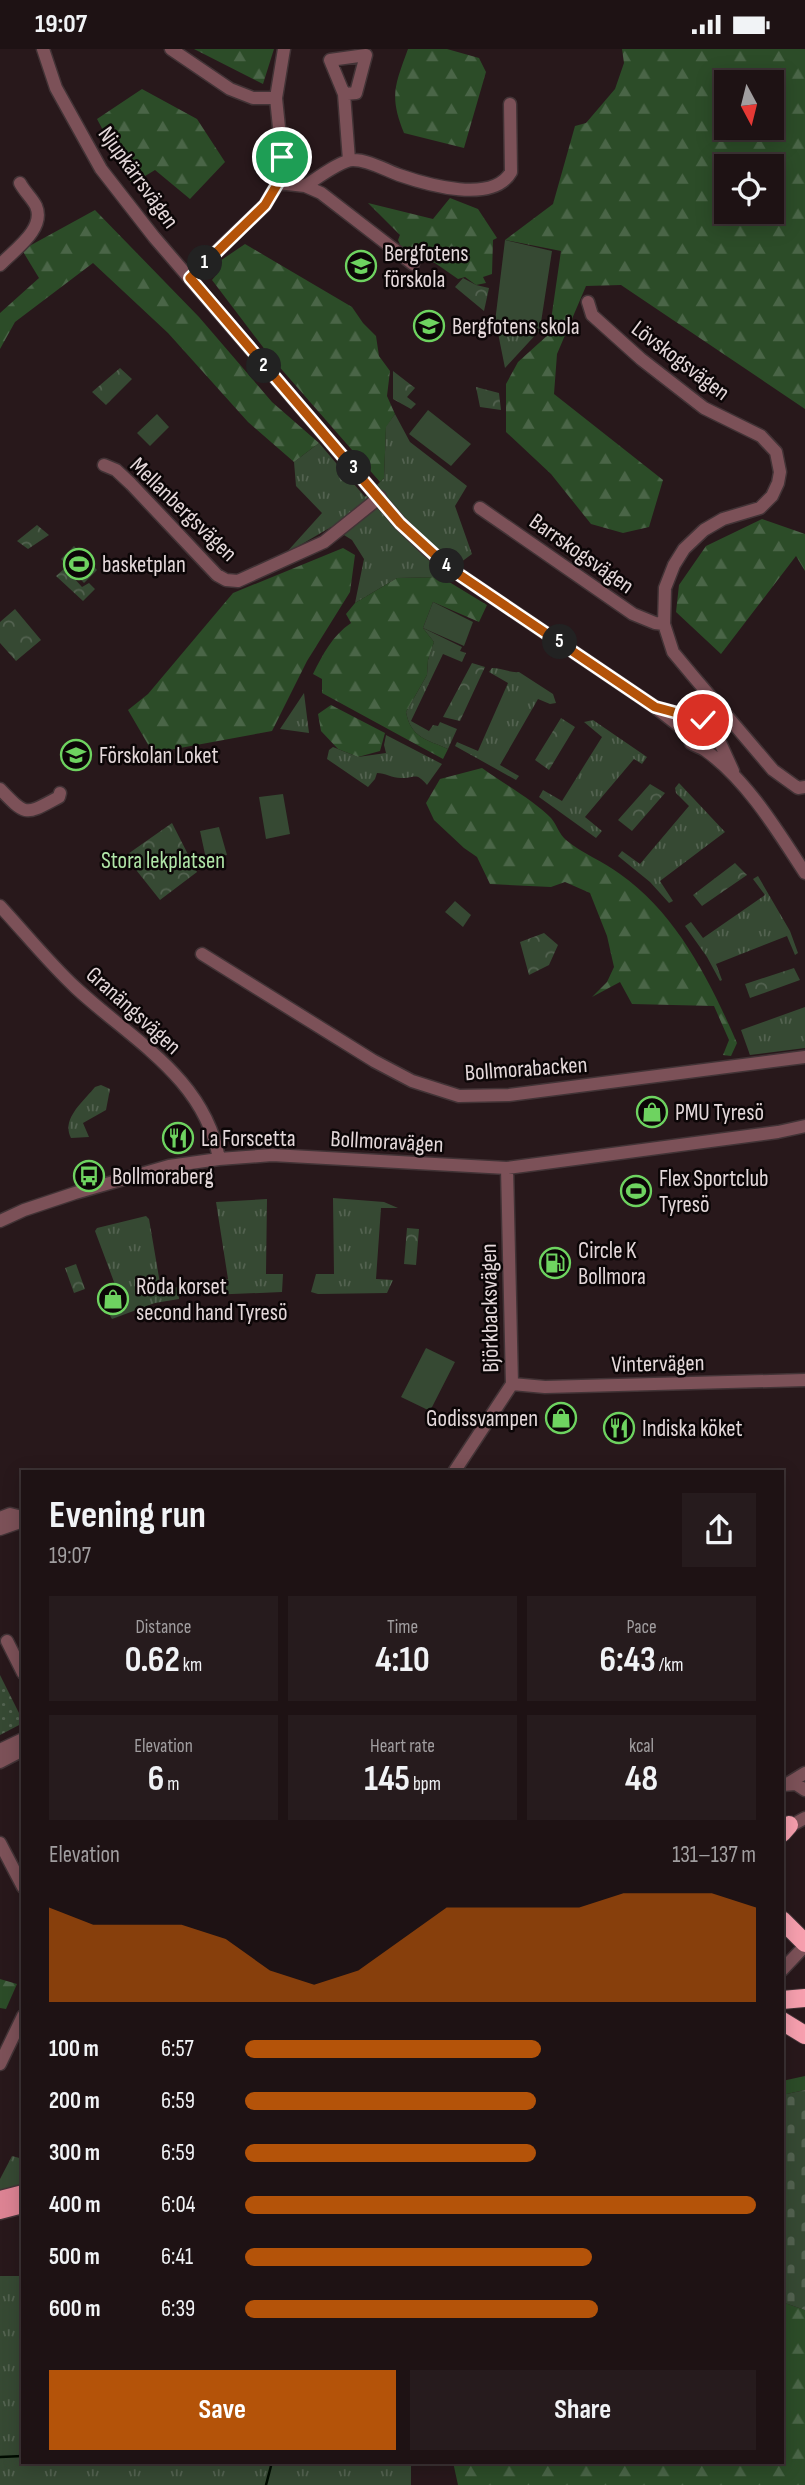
<!DOCTYPE html>
<html lang="en">
<head>
<meta charset="utf-8">
<style>
  body { margin:0; font-family:"Sofia Sans Condensed",sans-serif; background:#261b1d; color:#f1f3f6; height:100vh; display:flex; flex-direction:column; font-size:26px; white-space:nowrap }
  * { box-sizing:border-box; margin:0 }
  p { font-size:23px; color:#a19ea0 }
  .icon { flex:none; width:38px; height:38px; fill:none; stroke:currentColor; stroke-width:2; stroke-linecap:round; stroke-linejoin:round }
  .map { position:relative; flex:1; overflow:hidden }
  .side { position:absolute; left:21px; top:1421px; width:763px; height:994px; display:flex; flex-direction:column; background:#1e1214; border-radius:0px; box-shadow:0 4px 18px #0003,0 0 0 2px #3c3234 }
  .side>* { flex:none }
  .needle { width:46px; rotate:173deg }
  .controls { position:absolute; left:714px; top:21px; display:grid; gap:14px }
  .controls a { display:grid; place-items:center; width:70px; height:70px; border-radius:0px; background:#1e1214; box-shadow:0 4px 18px #0003,0 0 0 2px #3c3234; font-size:35px }
  .pin { position:absolute; display:grid; place-items:center; width:60px; height:60px; color:#fff; margin:-30px; border:4px solid #fff; border-radius:50%; box-shadow:0 2px 7px #0007 }
  .km { position:absolute; width:35px; height:35px; margin:-18px; border-radius:50%; background:#222; color:#fff; font-size:19px; line-height:35px; text-align:center }
  .round { display:grid; place-items:center; flex:none; width:74px; height:74px; border-radius:0px; background:#261b1d }
  .head { display:flex; align-items:center; justify-content:space-between; height:119px; padding:0 28px }
  h1 { font-size:38px; font-weight:700; line-height:52px }
  .figures { display:grid; grid-template-columns:repeat(3,1fr); gap:10px; height:119px; padding:7px 28px }
  .figures div { display:grid; align-content:center; border-radius:0px; background:#261b1d; text-align:center }
  .figures b { font-size:35px; font-weight:700 }
  .figures small { font-size:19px; font-weight:400 }
  .figures p { font-size:19px }
  .chart { height:196px; padding:14px 28px }
  .chart p { display:flex; justify-content:space-between }
  .chart svg { width:100%; height:126px; margin-top:7px; fill:#b45309; opacity:.7 }
  .cta { display:flex; gap:14px; margin-top:auto; padding:14px 28px }
  .cta a { flex:1; height:80px; border-radius:0px; background:#b45309; color:#fff; font-size:28px; font-weight:700; line-height:80px; text-align:center }
  .cta a+a { background:#261b1d; color:#f1f3f6 }
  ul { padding:0 28px; list-style:none; font-size:23px }
  li { display:grid; grid-template-columns:112px 84px 1fr; align-items:center; height:52px }
  li i { height:18px; border-radius:9px; background:#b45309 }
  .status { display:flex; justify-content:space-between; align-items:center; height:49px; padding:0 35px; background:#1e1214; direction:ltr }
  .status svg { height:19px; fill:currentColor }
  .map>svg:first-child { display:block }
</style>
</head>
<body>
<div class="status"><b>19:07</b><svg viewBox="0 0 49 12"><path d="M0 12V9h3v3zM5 12V6h3v6zM10 12V3h3v9zM15 12V0h3v12zM26 1h20v11H26zM47 4h2v5h-2z"/></svg></div>
<div class="map">
<svg width="805" height="2436" viewBox="0 0 805 2436">
  <defs>
    <pattern id="grass-tufts" width="24" height="20" patternUnits="userSpaceOnUse" patternTransform="scale(1.75)"><rect width="24" height="20" fill="#364933"/><path d="M3 7l-1-3M5 7V3M7 7l1-3M15 17l-1-3M17 17v-4M19 17l1-3" fill="none" stroke="#536250"/></pattern>
    <pattern id="forest-firs" width="22" height="20" patternUnits="userSpaceOnUse" patternTransform="scale(1.75)"><rect width="22" height="20" fill="#2c4c28"/><path d="M5 1l3.5 6h-7zM16 11l3.5 6h-7z" fill="#4a6547"/></pattern>
    <pattern id="cemetery-stones" width="16" height="16" patternUnits="userSpaceOnUse" patternTransform="scale(1.75)"><rect width="16" height="16" fill="#364933"/><path d="M2 7V4a2 2 0 0 1 4 0v3zM10 15v-3a2 2 0 0 1 4 0v3z" fill="#536250"/></pattern>
    <pattern id="park-crowns" width="20" height="18" patternUnits="userSpaceOnUse" patternTransform="scale(1.75)"><rect width="20" height="18" fill="#364933"/><path d="M2 6a3 3 0 1 1 6 0M12 15a3 3 0 1 1 6 0" fill="none" stroke="#536250"/></pattern>
    <pattern id="garden-dots" width="8" height="8" patternUnits="userSpaceOnUse" patternTransform="scale(1.75)"><rect width="8" height="8" fill="#364933"/><path d="M2 2h.1M6 6h.1" fill="none" stroke="#536250" stroke-width="1.8" stroke-linecap="round"/></pattern>
  </defs>
  <rect width="100%" height="100%" fill="#28181b"/>
  <!-- grass -->
  <path fill="url(#grass-tufts)" d="M496,274L540,281L505,319Z
    M395,365L410,393L467,437L455,457L472,505L441,528L397,529L355,554L364,510L352,491L331,478L285,505L322,464L296,437L294,413L319,394L365,448L384,429L386,377Z
    M423,579L462,598L460,602L466,604L462,613L443,605L411,672L429,682L433,676L438,677L440,673L457,680L448,700C426,690 411,689 406,663L427,626L428,611L434,593Z
    M492,619C502,619 510,624 519,623L553,645L556,654L550,655L538,650L500,716L519,727L516,731L455,697L457,693L478,702L508,634L489,623Z
    M304,644L309,684L280,680Z
    M593,671L647,708L642,715L634,710L585,768L602,782L596,789L539,748L543,741L562,752L602,688L584,673Z
    M386,686L442,715L427,736C415,722 415,730 401,729C392,729 385,724 377,724L375,730L368,738L327,710L329,701L333,698L358,708L386,704L384,696Z
    M679,734L725,783L660,832L673,852L669,854L650,833L618,807L622,802L640,815L689,757L676,744L675,739Z
    M758,827L790,882L798,904L795,906L787,887L716,915L722,931L720,932L707,908L685,877L691,873L703,889L765,846L753,830Z
    M805,958V999L750,1006L741,981Z
    M101,1036L110,1040L106,1061L83,1074L89,1088L71,1089C61,1070 83,1053 95,1038Z
    M333,1149L384,1153L398,1159H381L376,1230L393,1231L387,1244L318,1245L311,1243L316,1225H334Z
    M267,1150L266,1225H283L282,1243L208,1246L211,1234L228,1230L216,1153Z
    M146,1167L149,1170L161,1240L178,1238L179,1250L155,1254L112,1270L104,1256L120,1249L95,1182L97,1179Z
    M12,2107L23,2110V2138L0,2145V2130Z
    M0,2227H23V2413H411V2436H0Z"/>
  <!-- forest -->
  <path fill="url(#forest-firs)" fill-rule="evenodd" d="M194,0H274L263,35Z
    M408,0H447L479,9L486,23L464,99L404,84C389,47 395,36 408,0Z
    M622,0H805V360L621,236L586,237L557,305L554,345L663,431L649,478L623,484L591,475L551,425L506,383V335L518,313L549,285L561,202L505,191L553,155L575,77L586,74L615,40L624,14ZM726,33H772V79H726ZM726,117H772V163H726Z
    M142,40L197,70L225,113L190,150L155,121L132,135L97,70Z
    M450,149L478,160L497,189L493,191L492,225L483,228L486,234L476,236L465,228L458,230L435,214L401,198L398,191L400,186L368,154L433,170Z
    M95,161L199,268L272,353L319,394L294,413L248,373L168,284L93,214L15,273L0,300V264L39,229L22,201Z
    M245,195L352,258L363,274L376,287L379,307L390,322L387,347L395,365L386,378L384,429L380,433L269,306L212,231L217,225L214,216Z
    M762,470L805,485V522L796,507L721,605L676,563L679,536L706,497Z
    M343,499L355,506L350,543L307,612L272,682L153,704L128,661L148,645L233,544Z
    M441,528L487,556L479,573L433,553L423,579L434,593L428,611L427,626L406,663C411,689 426,690 448,700L443,710L322,644V630L313,625C323,605 332,587 351,574L346,565L355,554L397,529Z
    M331,656L385,684L380,702L358,708L338,700L321,682L318,665Z
    M482,719C500,732 536,753 551,769C557,776 559,785 566,791C583,805 603,812 620,825C677,865 710,932 737,994L731,1007L723,1006L729,991L714,957L632,955L620,933L592,948L607,933L614,918L607,887L590,844L565,833L551,838L490,835L477,808L464,799L434,771L426,754L440,730Z
    M0,1930L17,1935L6,1960L0,1959Z
    M805,2027V2041L782,2046V2032Z
    M782,2253L805,2261V2436H458L453,2413H782Z"/>
  <!-- cemetery -->
  <path fill="url(#cemetery-stones)" d="M805,2041V2261L782,2253V2046Z"/>
  <!-- park -->
  <path fill="url(#park-crowns)" d="M463,229L476,236L489,239L484,262L455,238Z
    M120,319L132,330L106,356L92,343Z
    M393,322L415,339L407,348L416,355L411,360L393,350Z
    M476,338L499,344L501,361L480,358Z
    M37,476L49,486L28,500L17,492Z
    M65,519L82,538L89,534L95,540L83,552L56,527Z
    M15,560L41,591L16,612L0,594V573Z
    M472,614L485,618L460,672L443,668Z
    M561,669L575,678L549,721L535,711Z
    M650,735L665,744L632,782L618,771Z
    M172,774L197,823L160,851L125,807Z
    M735,814L747,826L702,857L693,846Z
    M544,884L558,896L549,916L529,926L520,893Z
    M794,919L800,931L750,949L745,935Z
    M407,1179L419,1180L416,1216L404,1215Z
    M76,1215L85,1240L74,1244L65,1219Z"/>
  <!-- garden -->
  <path fill="url(#garden-dots)" d="M0,1626L23,1672V1674L0,1686Z"/>
  <!-- pitch -->
  <path fill="#364933" d="M505,191L552,202L540,280L495,273Z
    M428,361L471,395L451,417L409,385Z
    M157,365L169,378L150,397L137,384Z
    M74,497L97,521L84,534L61,510Z
    M433,553L473,573L464,597L423,579Z
    M283,745L290,785L266,790L259,748Z
    M219,778L227,806L206,810L200,782Z
    M455,852L471,866L463,878L445,863Z
    M426,1299L455,1313L430,1362L401,1348Z"/>
  <g fill="none" stroke-linecap="round" stroke-linejoin="round">
    <!-- stream -->
    <path stroke="#000c00" stroke-width="2.5" d="M0,2408L23,2407
      M266,2436L272,2413"/>
    <!-- minor casing -->
    <g stroke="#423336" stroke-width="15">
      <path id="minor" d="M43,0L56,39L101,120L154,188L400,474L427,500L448,518L655,658L687,683L691,694C695,697 700,698 705,701C747,731 777,781 805,824
        M171,0L230,40L253,49H276
        M344,45L356,44L366,6L330,11L344,45L349,111
        M278,134L305,137L321,144L413,215
        M305,137C316,130 341,111 353,111C369,111 385,121 399,126C428,136 493,155 511,123L510,55
        M0,216C14,201 46,180 36,157C32,149 24,142 20,134
        M190,228L265,156L278,134L282,108L276,49L284,0
        M588,253L592,266L641,310L704,359L761,387L776,403L780,423L778,434L772,447L760,459L723,470L704,481L684,500L674,516L665,539L664,575L673,603L693,627L773,721L798,739L805,738
        M104,416L116,421L131,435L217,526L226,531L238,532L324,493L380,448
        M480,459L633,565L655,574L664,575
        M662,660L711,674L733,722
        M0,740C27,768 25,766 59,748L60,744
        M0,857C25,884 49,914 76,939C132,991 205,1029 219,1110
        M202,905L374,1012L412,1032L459,1047L509,1046L805,1008
        M0,1172L24,1161L75,1144L169,1117L219,1110L272,1106L507,1119L778,1083L805,1077
        M512,1335L545,1338L805,1331
        M454,1423L512,1335L507,1119
        M0,1469L10,1465L18,1467L20,1472
        M0,1480L23,1472
        M7,1592L23,1624
        M0,1701L23,1690
        M0,1713L23,1701
        M787,1735L805,1724
        M782,1736L796,1735L805,1741
        M783,1774L794,1775L805,1769
        M0,1794L23,1838
        M782,1921L803,1899
        M0,2015L23,1967"/>
    </g>
    <!-- major casing -->
    <g stroke="#423336" stroke-width="17">
      <path id="major" d="M0,2149L23,2143
        M0,2163L23,2157"/>
    </g>
    <!-- highway casing -->
    <g stroke="#423336" stroke-width="20">
      <path id="highway" d="M782,1784L789,1776
        M782,1871L805,1894
        M782,1951L805,1949
        M782,1972L805,1986"/>
    </g>
    <!-- minor -->
    <use href="#minor" stroke="#7c5158" stroke-width="12"/>
    <!-- major -->
    <use href="#major" stroke="#dc8393" stroke-width="14"/>
    <!-- highway -->
    <use href="#highway" stroke="#f69fae" stroke-width="18"/>
  </g>
  <g fill="none" stroke-linecap="round" stroke-linejoin="round">
    <!-- route casing -->
    <g stroke="#fff" stroke-width="14">
      <path id="route" d="M282,108L278,134L265,156L190,229L400,474L448,518L655,658L703,671"/>
    </g>
    <!-- route -->
    <use href="#route" stroke="#b45309" stroke-width="9"/>
  </g>
  <!-- icons -->
  <defs>
    <g id="school-ring" transform="scale(1.575)"><circle r="9.5" fill="#0c0607" stroke="#6ed360" stroke-width="1.5"/><path d="M0-5L7-2L0 1L-7-2ZM-4 1L0 2.5L4 1V4Q0 6-4 4Z" fill="#6ed360"/></g>
    <g id="stadium-ring" transform="scale(1.575)"><circle r="9.5" fill="#0c0607" stroke="#6ed360" stroke-width="1.5"/><path d="M0-5a6.5 5 0 1 0 0 10a6.5 5 0 1 0 0-10ZM-3.5-1.8h7v3.6h-7Z" fill="#6ed360"/></g>
    <g id="shop-ring" transform="scale(1.575)"><circle r="9.5" fill="#0c0607" stroke="#6ed360" stroke-width="1.5"/><path d="M-5-2.5h2.3a2.7 3.5 0 0 1 5.4 0H5L5.5 6h-11ZM-1.5-2.5h3a1.5 2.3 0 0 0-3 0Z" fill="#6ed360"/></g>
    <g id="restaurant-ring" transform="scale(1.575)"><circle r="9.5" fill="#0c0607" stroke="#6ed360" stroke-width="1.5"/><path d="M-5-6h1v4h1v-4h1v4h1v-4h1v5L-1.5 .5V6h-2V.5L-5-1ZM5-6V6H3V1.5H1.5Q1.5-4 5-6Z" fill="#6ed360"/></g>
    <g id="bus-ring" transform="scale(1.575)"><circle r="9.5" fill="#0c0607" stroke="#6ed360" stroke-width="1.5"/><path d="M-5-6H5V4H4V6H2V4H-2V6H-4V4H-5ZM-3.5-4V0h7V-4ZM-3.5 1.2v1.5H-2V1.2ZM2 1.2v1.5H3.5V1.2Z" fill="#6ed360"/></g>
    <g id="fuel-ring" transform="scale(1.575)"><circle r="9.5" fill="#0c0607" stroke="#6ed360" stroke-width="1.5"/><path d="M-5.5-6h7V0h2V4h1.3V-2.5L3-4.5l.8-.8L6-3V5H2.5V1h-1V6h-7ZM-4.2-4.7v3.2H.2V-4.7Z" fill="#6ed360"/></g>
  </defs>
  <g fill-rule="evenodd">
    <use href="#school-ring" x="361" y="217"/>
    <use href="#school-ring" x="429" y="277"/>
    <use href="#stadium-ring" x="79" y="515"/>
    <use href="#school-ring" x="76" y="706"/>
    <use href="#shop-ring" x="652" y="1063"/>
    <use href="#restaurant-ring" x="178" y="1089"/>
    <use href="#bus-ring" x="89" y="1127"/>
    <use href="#stadium-ring" x="636" y="1142"/>
    <use href="#fuel-ring" x="555" y="1214"/>
    <use href="#shop-ring" x="113" y="1250"/>
    <use href="#shop-ring" x="561" y="1369"/>
    <use href="#restaurant-ring" x="619" y="1379"/>
  </g>
  <g text-anchor="middle" stroke-width="5" stroke-linejoin="round" paint-order="stroke">
    <!-- street labels -->
    <g font-size="23" fill="#e4d8da" stroke="#0c0607">
      <text transform="translate(139 128) rotate(54)" y="8">Njupkärrsvägen</text>
      <text transform="translate(681 311) rotate(37)" y="8">Lövskogsvägen</text>
      <text transform="translate(184 460) rotate(44)" y="8">Mellanbergsvägen</text>
      <text transform="translate(582 504) rotate(35)" y="8">Barrskogsvägen</text>
      <text transform="translate(134 961) rotate(42)" y="8">Granängsvägen</text>
      <text transform="translate(526 1019) rotate(-4)" y="8">Bollmorabacken</text>
      <text transform="translate(387 1092) rotate(3)" y="8">Bollmoravägen</text>
      <text transform="translate(489 1259) rotate(-91)" y="8">Björkbacksvägen</text>
      <text transform="translate(658 1314) rotate(-1)" y="8">Vintervägen</text>
    </g>
    <!-- poi labels -->
    <g font-size="23" fill="#e4d8da" stroke="#0c0607" text-anchor="start">
      <text x="384" y="212">Bergfotens<tspan x="384" dy="26">förskola</tspan></text>
      <text x="452" y="285">Bergfotens skola</text>
      <text x="102" y="523">basketplan</text>
      <text x="99" y="714">Förskolan Loket</text>
      <text x="675" y="1071">PMU Tyresö</text>
      <text x="201" y="1097">La Forscetta</text>
      <text x="112" y="1135">Bollmoraberg</text>
      <text x="659" y="1137">Flex Sportclub<tspan x="659" dy="26">Tyresö</tspan></text>
      <text x="578" y="1209">Circle K<tspan x="578" dy="26">Bollmora</tspan></text>
      <text x="136" y="1245">Röda korset<tspan x="136" dy="26">second hand Tyresö</tspan></text>
      <text x="538" y="1377" text-anchor="end">Godissvampen</text>
      <text x="642" y="1387">Indiska köket</text>
    </g>
    <!-- park labels -->
    <g font-size="23" fill="#b0e6a8" stroke="#0c0607">
      <text x="163" y="819">Stora lekplatsen</text>
    </g>
  </g>
</svg>
<div class="controls">
<a><svg class="needle" viewBox="-14 -14 28 28"><path d="M0-13l5 13h-10z" fill="#e53935"/><path d="M0 13l5-13h-10z" fill="#a19ea0"/></svg></a>
<a><svg class="icon" aria-label="locate" viewBox="0 0 24 24"><circle cx="12" cy="12" r="6"/><path d="M12 2v4M12 18v4M2 12h4M18 12h4"/></svg></a>
</div>
<div class="pin" style="left:282px;top:108px;background:#1e9e55"><svg class="icon" aria-label="arrive" viewBox="0 0 24 24"><path d="M6 21V4h12l-3 4 3 4H6"/></svg></div>
<div class="pin" style="left:703px;top:671px;background:#d93025"><svg class="icon" aria-label="check" viewBox="0 0 24 24"><path d="M5 12l5 5 9-10"/></svg></div>
<b class="km" style="left:205px;top:214px">1</b>
<b class="km" style="left:264px;top:317px">2</b>
<b class="km" style="left:354px;top:419px">3</b>
<b class="km" style="left:447px;top:517px">4</b>
<b class="km" style="left:560px;top:593px">5</b>
<section class="side">
<div class="head"><div><h1>Evening run</h1><p>19:07</p></div><a class="round"><svg class="icon" aria-label="share" viewBox="0 0 24 24"><path d="M12 15V3M7 8l5-5 5 5M5 13v7h14v-7"/></svg></a></div>
<div class="figures">
<div><p>Distance</p><b>0.62<small> km</small></b></div>
<div><p>Time</p><b>4:10</b></div>
<div><p>Pace</p><b>6:43<small> /km</small></b></div>
</div>
<div class="figures">
<div><p>Elevation</p><b>6<small> m</small></b></div>
<div><p>Heart rate</p><b>145<small> bpm</small></b></div>
<div><p>kcal</p><b>48</b></div>
</div>
<div class="chart"><p><span>Elevation</span>131–137 m</p>
<svg viewBox="0 0 160 44" preserveAspectRatio="none"><path d="M0 44V11L10 17L20 17L30 17L40 22L50 33L60 38L70 33L80 22L90 11L100 11L110 11L120 11L130 6L140 6L150 6L160 11V44z"/></svg>
</div>
<ul>
<li><b>100 m</b>6:57<i style="width:58%"></i></li>
<li><b>200 m</b>6:59<i style="width:57%"></i></li>
<li><b>300 m</b>6:59<i style="width:57%"></i></li>
<li><b>400 m</b>6:04<i style="width:100%"></i></li>
<li><b>500 m</b>6:41<i style="width:68%"></i></li>
<li><b>600 m</b>6:39<i style="width:69%"></i></li>
</ul>
<div class="cta"><a>Save</a><a>Share</a></div>
</section>
</div>
</body>
</html>
